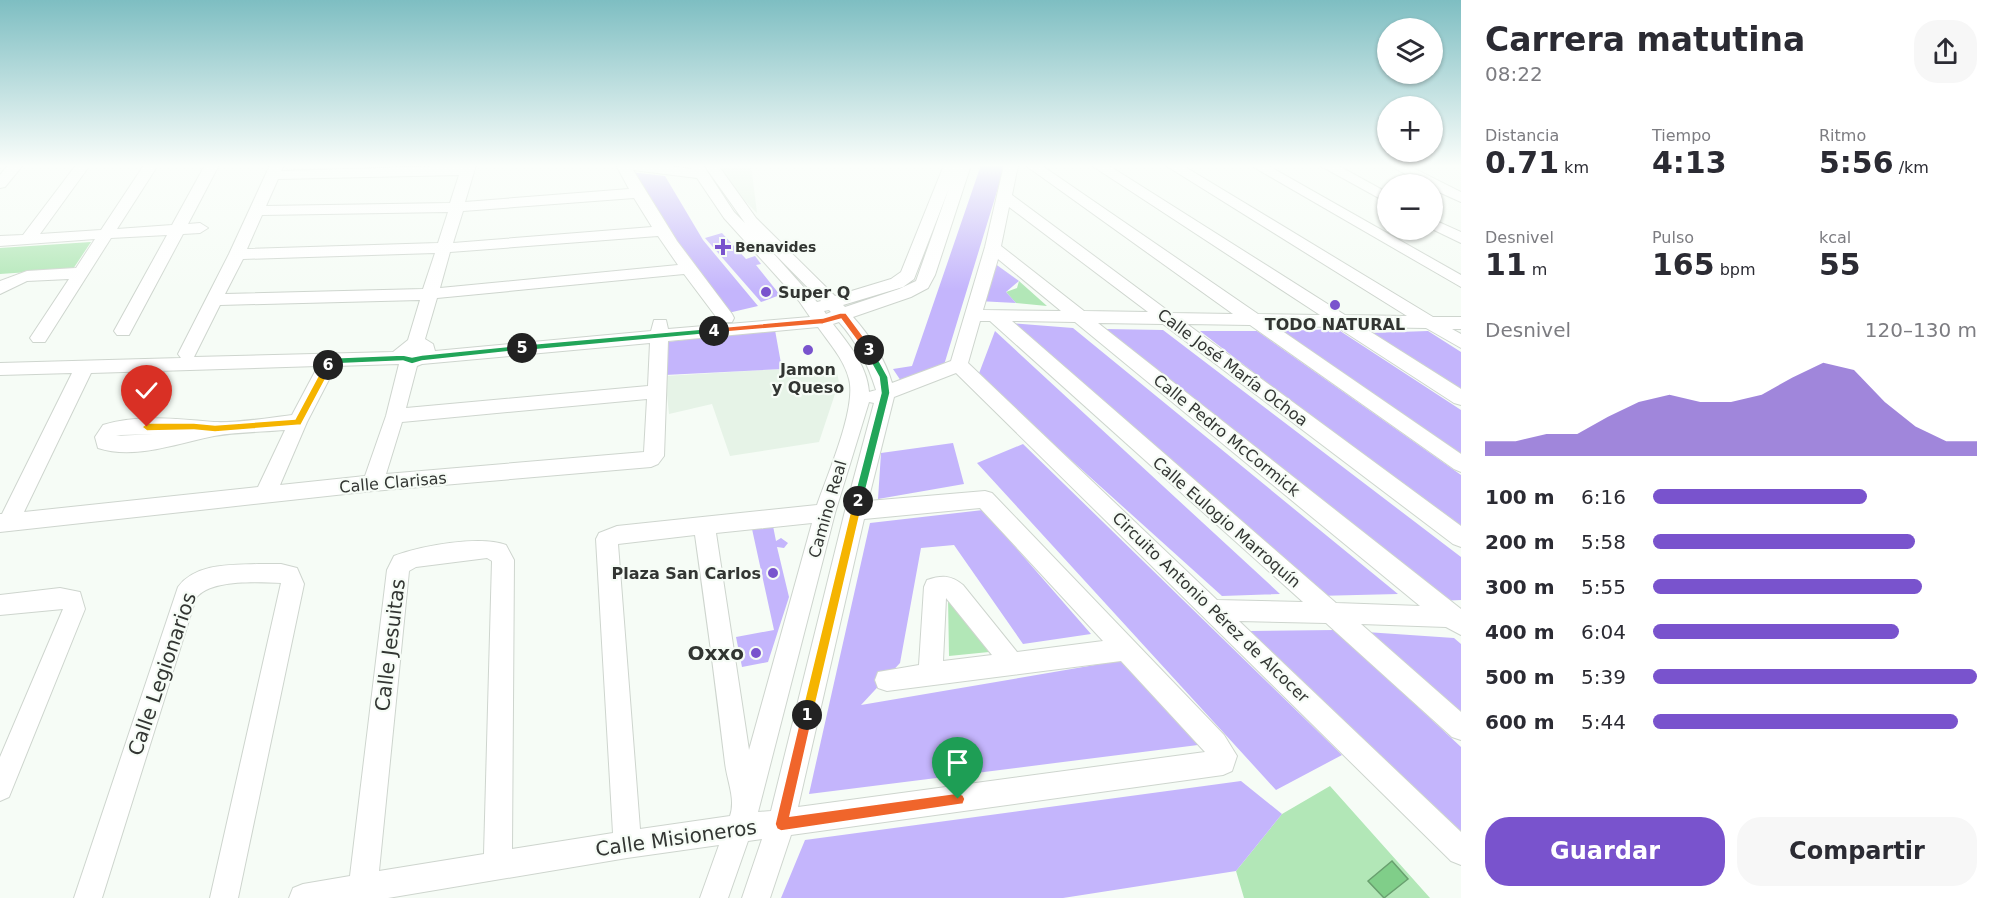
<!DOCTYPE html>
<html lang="es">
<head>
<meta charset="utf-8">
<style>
  body { margin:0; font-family:"DejaVu Sans",sans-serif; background:#f7f7f7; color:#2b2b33; height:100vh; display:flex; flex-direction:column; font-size:22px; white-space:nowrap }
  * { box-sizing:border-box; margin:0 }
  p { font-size:20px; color:#7c7c81 }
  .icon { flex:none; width:33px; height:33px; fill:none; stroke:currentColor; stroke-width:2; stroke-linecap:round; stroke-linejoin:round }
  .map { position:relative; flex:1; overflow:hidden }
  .details { display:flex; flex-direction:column; background:#fff; width:540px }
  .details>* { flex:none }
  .fabs { position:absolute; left:1377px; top:18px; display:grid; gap:12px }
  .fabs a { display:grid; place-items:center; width:66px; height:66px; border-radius:50%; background:#fff; box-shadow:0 2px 4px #0004; font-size:30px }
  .pin { position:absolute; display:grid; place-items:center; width:51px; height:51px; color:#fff; margin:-62px -26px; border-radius:50% 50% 50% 0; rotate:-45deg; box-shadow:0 0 6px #0007 }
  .pin .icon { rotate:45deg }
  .km { position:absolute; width:30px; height:30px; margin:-15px; border-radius:50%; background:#222; color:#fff; font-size:16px; line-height:30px; text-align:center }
  .round { display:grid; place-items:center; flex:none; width:63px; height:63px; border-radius:24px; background:#f7f7f7 }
  .overview { display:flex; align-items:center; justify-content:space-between; height:102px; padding:0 24px }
  h1 { font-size:33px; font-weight:600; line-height:45px }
  .figures { display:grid; grid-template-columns:repeat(3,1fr); gap:9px; height:102px; padding:6px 24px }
  .figures div { display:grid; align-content:center }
  .figures b { font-size:30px; font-weight:600 }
  .figures small { font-size:16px; font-weight:400 }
  .figures p { font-size:16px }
  .chart { height:168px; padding:12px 24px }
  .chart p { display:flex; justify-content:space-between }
  .chart svg { width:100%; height:108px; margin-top:6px; fill:#7953cd; opacity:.7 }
  .action { display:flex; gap:12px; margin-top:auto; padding:12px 24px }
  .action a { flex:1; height:69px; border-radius:24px; background:#7953cd; color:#fff; font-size:24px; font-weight:600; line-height:69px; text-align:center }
  .action a+a { background:#f7f7f7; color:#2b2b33 }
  ul { padding:0 24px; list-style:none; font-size:20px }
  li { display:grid; grid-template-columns:96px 72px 1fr; align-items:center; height:45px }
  li i { height:15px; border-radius:8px; background:#7953cd }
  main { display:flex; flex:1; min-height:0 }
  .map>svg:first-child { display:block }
</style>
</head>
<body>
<main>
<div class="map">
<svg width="1461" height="898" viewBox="0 0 1461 898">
  <rect width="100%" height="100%" fill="#f6fcf6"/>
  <!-- built -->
  <path fill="#e6f3e7" d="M715,165H751L757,213L742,198Z
    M782,369H836L839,382L819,442L730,456L712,404L669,414L665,376Z"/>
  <!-- green -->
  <path fill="#b2e7b7" d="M91,242L73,269L0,274V248Z
    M1019,281L1047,306L1016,303L1006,292L1017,288Z
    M948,598L989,652L949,656Z
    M1330,786L1430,898H1244L1236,871L1282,814Z"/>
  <!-- water -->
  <path fill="#80ce89" stroke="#69a06f" stroke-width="1.5" d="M1392,861L1408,879L1384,898L1368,881Z"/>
  <!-- building -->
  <path fill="#c4b5fc" d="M981,165H1005L944,365L901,381L893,369L912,366Z
    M630,172L665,176L703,240L758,306L728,313L678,248Z
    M722,233L746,259L755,256L761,264L756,265L780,295L761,302L705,238Z
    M994,263L1019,281L1006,292L1016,303L978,301Z
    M1009,323L1073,328L1398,594L1316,596Z
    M1105,329L1163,330L1461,557V600L1439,601Z
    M1337,329L1461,410V457L1279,331Z
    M775,330L782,369L665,375L666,342Z
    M995,331L1280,594L1222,596L978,376Z
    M1200,331H1257L1461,475V532Z
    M1428,331L1461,352V390L1370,333Z
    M953,443L964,484L878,499L881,453Z
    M1023,444L1342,755L1276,790L977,463Z
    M983,510L1091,634L1023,644L954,545L921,548L900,663L861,705L1124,660L1198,745L809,794L870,523Z
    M773,526L776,541L781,538L788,543L784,548L777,547L789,597L768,662L742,667L736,637L774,630L752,529Z
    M1335,630L1461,747V837L1249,631Z
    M1366,632L1454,638L1461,644V714Z
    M1241,781L1282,814L1236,871L1063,898H781L805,840Z"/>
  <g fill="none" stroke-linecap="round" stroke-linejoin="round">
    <!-- minor casing -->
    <g stroke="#ced5ce" stroke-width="2">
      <path id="minor" d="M8,165H23L5,187L0,188V175Z
        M76,165H90L40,234L101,230L144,165H158L117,229L172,225L205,165H219L188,224L200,223L208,228L200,233L183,234L129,335H117L114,331L167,235L111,238L45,342H33L30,338L69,279L27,281L0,294V281L27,271L76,268L95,239L0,246V236L23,235Z
        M270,165H284L281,171L476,165L465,202L629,189L616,165H662L692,169L689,165H703L734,212L745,223L704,165H718L756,218L835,296L891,279L901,272L944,165H971L935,275L928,288L911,297L853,317C870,336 885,359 892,383L951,361L985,247L1004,165H1018L1012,195L1171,313L1233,314L1025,165H1041L1258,314L1320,315L1091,165H1108L1345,315L1407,316L1165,165H1182L1433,317H1461V329H1452L1461,334V348L1426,328L1363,327L1461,389V405L1454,403L1337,327L1275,326L1461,454V472L1454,469L1250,325L1187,324L1461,526V547L1453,544L1163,324L1098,323L1461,609V635L1446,627L1361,624L1461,712V740L1452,737L1326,623L1239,621L1461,832V865L1451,861L956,373L894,397L868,501L985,491L992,493L1224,735L1237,756L1232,771L1223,775L791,835L770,898H742L762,839L748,841L728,898H700L719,845L627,858L388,898H289L293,888L303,884L350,876L387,570L394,556C420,546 480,535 506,545L514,560L512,849L613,833L596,539L599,533L617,526L817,505C827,476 857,407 849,379C844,359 829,343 818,327L668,341L664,456L658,464L651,467L373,491L0,532V514H2L72,373L0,375V363L181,358L178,354L229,254ZM633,170L697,178L724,218L799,301L810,317L668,329L666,320H654L651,331L435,351L433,344L425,339L437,298L684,274L720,322H732L734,318L732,314L677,241ZM459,175L450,203L266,206L278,179ZM949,188L916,281L899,289L845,307L843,305L903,287L914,279ZM634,198L652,227L453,243L463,211ZM1009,207L1148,312L1084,311L1001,246ZM448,212L438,243L247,249L262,215ZM658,236L678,265L440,288L450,252ZM764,243L821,301L817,302ZM435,253L423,289L225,294L243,259ZM998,259L1061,311L983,310ZM420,300L408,340L393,352L194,357L220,305ZM829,310L831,312L826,314L824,311ZM980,321H990L1303,602L1217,600L968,363ZM1012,321L1075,322L1420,606L1336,603ZM839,322C857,342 868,364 876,390L869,392C867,365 849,345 833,324ZM650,343L648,386L406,408L417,366L422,364ZM399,364L386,416L365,476L280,485L307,422L336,366ZM318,366L292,415C267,418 239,423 214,422C179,419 137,414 103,425L95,437L98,448C135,460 178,443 214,436C237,432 262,432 285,430L258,487L24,512L91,373ZM647,399L644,452L386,474L402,422ZM869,402L874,403L845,511L771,811L758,812L835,513ZM154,434L116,436L121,435ZM980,508L1103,641L1017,652L963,585C951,575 942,575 927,580L924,587L919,665L878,672L875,680L878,688L887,691L1121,661L1205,752L798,807L864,519ZM812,523L749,750L716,533ZM695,535C706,611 716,687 725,763C727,781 736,799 730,816L640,829L618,544ZM487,558L492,561L484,854L379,871L409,571L416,567ZM946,598L992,655L943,661Z
        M1250,165H1267L1461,275V287Z
        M1319,165H1337L1388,193V203Z
        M1389,165H1407L1461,192V202L1432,189V184H1424Z
        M1432,219L1461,232V243L1432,229Z
        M259,564H281L297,568L304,584L238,898H210L281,583C258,582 210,579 196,598L102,898H74L178,587C196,563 231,565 259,564Z
        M60,588L80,592L85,609L9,797L0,801V757L63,609L0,615V595Z"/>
    </g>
    <!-- minor -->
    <use href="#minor" fill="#fff" fill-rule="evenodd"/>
  </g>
  <!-- sky -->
  <linearGradient id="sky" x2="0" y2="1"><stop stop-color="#7ebec2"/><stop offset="0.57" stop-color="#fbfefb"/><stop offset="1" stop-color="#fbfefb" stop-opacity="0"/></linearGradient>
  <rect width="1461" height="291" fill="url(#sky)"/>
  <!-- split-1 -->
  <path fill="#f0652b" stroke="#fff" stroke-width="1.5" d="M807,708L813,715L790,816L958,793L963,795L965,799L963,804L781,831L777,829L775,824L801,715Z"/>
  <!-- split-2 -->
  <path fill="#f5b400" stroke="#fff" stroke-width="1.5" d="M858,497L863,501L813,715L807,721L801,715L853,501Z"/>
  <!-- split-3 -->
  <path fill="#22a559" stroke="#fff" stroke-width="1.5" d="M866,348H872L888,377L890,393L863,501L858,505L853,501L881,393L879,377L864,350Z"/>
  <!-- split-4 -->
  <path fill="#f0652b" stroke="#fff" stroke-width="1.5" d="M840,313H846L872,348V353H866L841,319L823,324L714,333L710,331L714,328L823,318Z"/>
  <!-- split-5 -->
  <path fill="#22a559" stroke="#fff" stroke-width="1.5" d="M714,328L717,329V333L522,351L517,348L522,345Z"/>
  <!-- split-6 -->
  <path fill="#22a559" stroke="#fff" stroke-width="1.5" d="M522,345L525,346V350L422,361L412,364L403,361L333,364L328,368L324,365L330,358L403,355L412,357L422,355Z"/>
  <!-- split-7 -->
  <path fill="#f5b400" stroke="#fff" stroke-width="1.5" d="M328,362L333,365L301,425L215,432L194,430L147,431L142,427L147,423H194L215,425L295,419L324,365Z"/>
  <!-- markers -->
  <g fill="#7953cd" stroke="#f6fcf6" stroke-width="2">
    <path d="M720 238h6v6h6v6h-6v6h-6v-6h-6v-6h6z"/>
    <circle cx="766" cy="292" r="6"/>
    <circle cx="1335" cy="305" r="6"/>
    <circle cx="808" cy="350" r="6"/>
    <circle cx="773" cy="573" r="6"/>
    <circle cx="756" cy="653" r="6"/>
  </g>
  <g text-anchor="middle" stroke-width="4.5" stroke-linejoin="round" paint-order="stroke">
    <!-- far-poi labels -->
    <g font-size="14" font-weight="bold" fill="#323532" stroke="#f6fcf6" text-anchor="start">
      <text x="735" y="252">Benavides</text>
    </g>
    <!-- poi labels -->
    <g font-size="16" font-weight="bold" fill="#323532" stroke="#f6fcf6">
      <text x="778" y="298" text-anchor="start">Super Q</text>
      <text x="1335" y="330">TODO NATURAL</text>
      <text x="808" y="375">Jamon<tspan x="808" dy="18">y Queso</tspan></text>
      <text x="761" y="579" text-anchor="end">Plaza San Carlos</text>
    </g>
    <!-- street labels -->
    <g font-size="16" fill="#323532" stroke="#f6fcf6">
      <text transform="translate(1233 367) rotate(37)" y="6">Calle José María Ochoa</text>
      <text transform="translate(1227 435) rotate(39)" y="6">Calle Pedro McCormick</text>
      <text transform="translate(393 482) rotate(-5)" y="6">Calle Clarisas</text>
      <text transform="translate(827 509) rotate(-74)" y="6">Camino Real</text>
      <text transform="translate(1227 522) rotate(41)" y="6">Calle Eulogio Marroquín</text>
      <text transform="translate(1211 607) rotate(44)" y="6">Circuito Antonio Pérez de Alcocer</text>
    </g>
    <!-- near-street labels -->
    <g font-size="20" fill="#323532" stroke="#f6fcf6">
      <text transform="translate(390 645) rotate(-83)" y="7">Calle Jesuitas</text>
      <text transform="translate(162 674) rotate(-71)" y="7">Calle Legionarios</text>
      <text transform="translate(676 838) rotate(-8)" y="7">Calle Misioneros</text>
    </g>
    <!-- near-poi labels -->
    <g font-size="20" font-weight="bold" fill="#323532" stroke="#f6fcf6" text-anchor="end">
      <text x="744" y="660">Oxxo</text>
    </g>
  </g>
</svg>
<div class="fabs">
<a><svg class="icon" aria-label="layers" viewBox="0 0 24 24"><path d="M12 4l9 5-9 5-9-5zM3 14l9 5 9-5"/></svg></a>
<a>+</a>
<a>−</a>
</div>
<div class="pin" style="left:958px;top:799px;background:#1e9e55"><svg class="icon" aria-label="arrive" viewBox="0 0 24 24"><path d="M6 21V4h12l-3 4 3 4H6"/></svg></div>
<div class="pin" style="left:147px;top:427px;background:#d93025"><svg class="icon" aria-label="check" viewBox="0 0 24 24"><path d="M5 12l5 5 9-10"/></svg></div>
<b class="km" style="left:807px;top:715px">1</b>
<b class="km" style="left:858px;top:501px">2</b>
<b class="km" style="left:869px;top:350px">3</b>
<b class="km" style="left:714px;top:331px">4</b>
<b class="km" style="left:522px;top:348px">5</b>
<b class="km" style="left:328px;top:365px">6</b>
</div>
<section class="details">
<div class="overview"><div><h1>Carrera matutina</h1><p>08:22</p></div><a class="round"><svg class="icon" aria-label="share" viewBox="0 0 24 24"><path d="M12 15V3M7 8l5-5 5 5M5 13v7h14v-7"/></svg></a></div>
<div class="figures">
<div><p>Distancia</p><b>0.71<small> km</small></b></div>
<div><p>Tiempo</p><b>4:13</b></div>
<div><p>Ritmo</p><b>5:56<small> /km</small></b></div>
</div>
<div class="figures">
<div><p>Desnivel</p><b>11<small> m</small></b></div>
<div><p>Pulso</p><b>165<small> bpm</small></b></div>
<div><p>kcal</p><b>55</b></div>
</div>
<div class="chart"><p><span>Desnivel</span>120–130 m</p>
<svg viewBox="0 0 160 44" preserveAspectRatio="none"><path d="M0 44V38L10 38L20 35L30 35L40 28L50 22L60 19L70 22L80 22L90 19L100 12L110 6L120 9L130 22L140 32L150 38L160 38V44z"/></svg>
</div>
<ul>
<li><b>100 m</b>6:16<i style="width:66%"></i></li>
<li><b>200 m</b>5:58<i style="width:81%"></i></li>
<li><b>300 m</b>5:55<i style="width:83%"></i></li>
<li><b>400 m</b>6:04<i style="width:76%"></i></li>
<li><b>500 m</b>5:39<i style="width:100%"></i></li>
<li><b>600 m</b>5:44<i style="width:94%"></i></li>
</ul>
<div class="action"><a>Guardar</a><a>Compartir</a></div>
</section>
</main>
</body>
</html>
